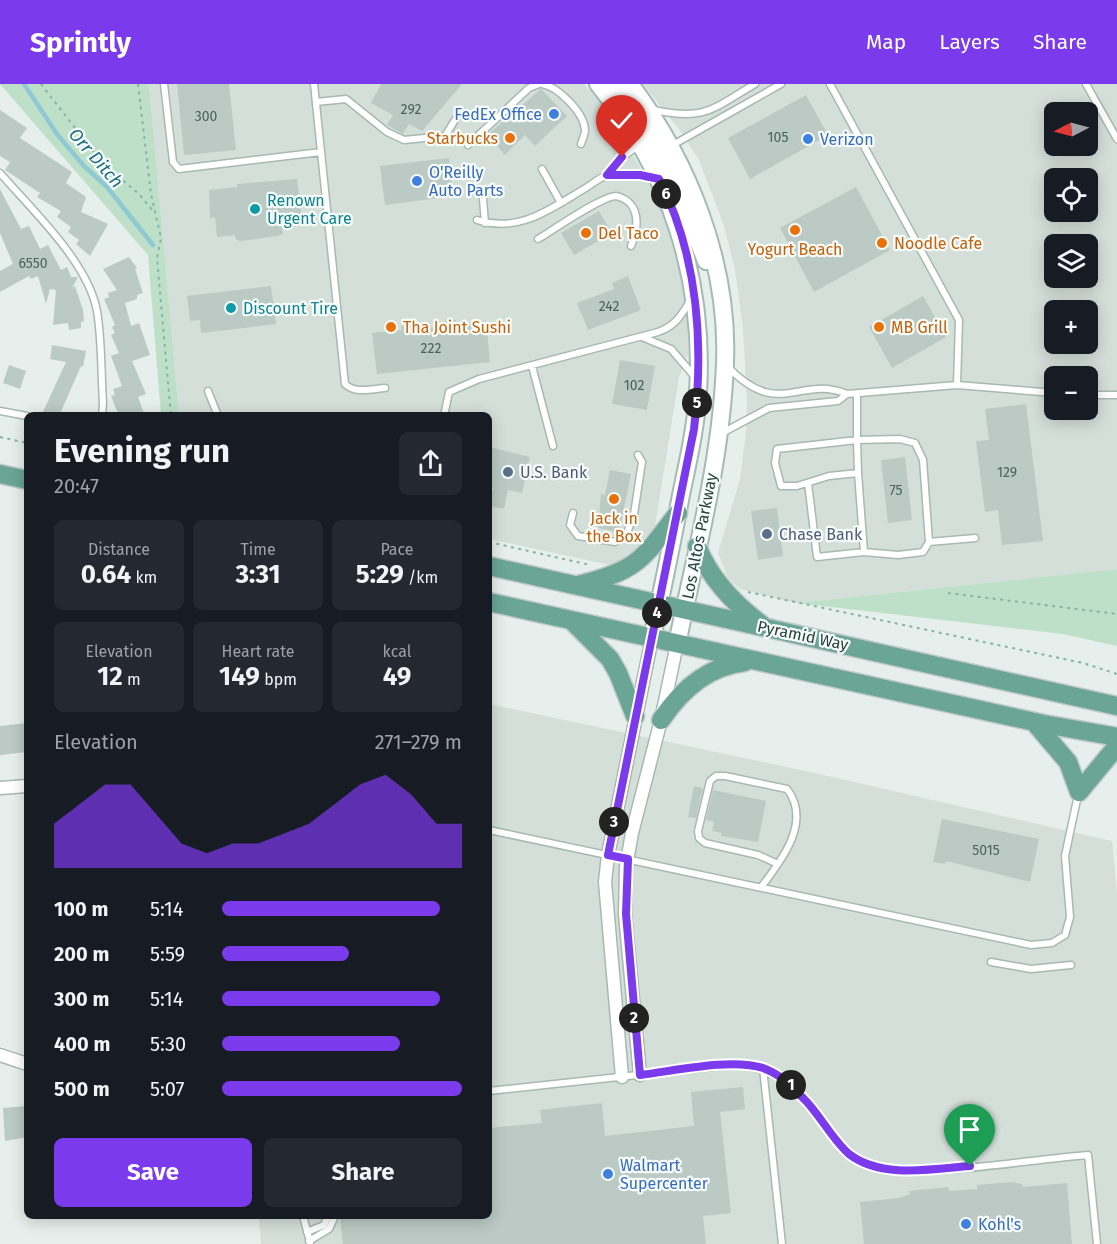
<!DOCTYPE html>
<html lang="en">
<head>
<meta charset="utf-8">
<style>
  body { margin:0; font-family:"Fira Sans",sans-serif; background:#242831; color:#f1f3f6; height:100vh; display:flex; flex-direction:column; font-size:22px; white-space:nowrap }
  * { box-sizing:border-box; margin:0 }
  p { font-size:20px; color:#9ea1a6 }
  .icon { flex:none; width:33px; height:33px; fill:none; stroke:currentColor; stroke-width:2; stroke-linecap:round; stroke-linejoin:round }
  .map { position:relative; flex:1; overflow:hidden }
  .side { position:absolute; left:24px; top:328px; width:468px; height:807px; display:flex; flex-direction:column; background:#171b24; border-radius:9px; box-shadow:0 3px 15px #0003 }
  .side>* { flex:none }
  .needle { width:39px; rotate:264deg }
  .buttons { position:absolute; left:1044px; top:18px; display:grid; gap:12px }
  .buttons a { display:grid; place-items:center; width:54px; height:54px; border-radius:9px; background:#171b24; box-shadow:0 3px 15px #0003; font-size:30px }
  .pin { position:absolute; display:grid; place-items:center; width:51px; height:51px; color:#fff; margin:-62px -26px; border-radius:50% 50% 50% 0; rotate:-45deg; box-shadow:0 0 6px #0007 }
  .pin .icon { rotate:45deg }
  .km { position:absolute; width:30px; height:30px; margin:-15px; border-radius:50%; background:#222; color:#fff; font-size:16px; line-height:30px; text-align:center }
  .round { display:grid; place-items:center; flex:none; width:63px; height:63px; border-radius:9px; background:#242831 }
  .summary { display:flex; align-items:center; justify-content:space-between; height:102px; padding:0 30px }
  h1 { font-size:33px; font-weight:700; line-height:45px }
  .figures { display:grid; grid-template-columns:repeat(3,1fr); gap:9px; height:102px; padding:6px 30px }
  .figures div { display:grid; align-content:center; border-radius:9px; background:#242831; text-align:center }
  .figures b { font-size:26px; font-weight:700 }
  .figures small { font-size:16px; font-weight:400 }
  .figures p { font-size:16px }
  .chart { height:168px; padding:12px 30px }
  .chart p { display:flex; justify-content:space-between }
  .chart svg { width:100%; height:108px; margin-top:6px; fill:#7c3aed; opacity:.7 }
  .action { display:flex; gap:12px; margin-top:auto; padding:12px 30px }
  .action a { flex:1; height:69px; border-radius:9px; background:#7c3aed; color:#fff; font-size:24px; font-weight:700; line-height:69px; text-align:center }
  .action a+a { background:#242831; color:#f1f3f6 }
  ul { padding:0 30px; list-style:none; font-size:20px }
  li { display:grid; grid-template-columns:96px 72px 1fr; align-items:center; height:45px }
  li i { height:15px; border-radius:8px; background:#7c3aed }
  header { display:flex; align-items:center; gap:36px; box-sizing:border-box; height:84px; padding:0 30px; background:#7c3aed; color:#fff }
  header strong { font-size:28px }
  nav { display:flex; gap:33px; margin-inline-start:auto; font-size:21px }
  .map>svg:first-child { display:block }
</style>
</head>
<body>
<header>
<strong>Sprintly</strong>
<nav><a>Map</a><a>Layers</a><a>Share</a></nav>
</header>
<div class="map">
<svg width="1117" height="1160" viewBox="0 0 1117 1160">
  <rect width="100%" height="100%" fill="#e6efeb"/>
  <!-- built -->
  <path fill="#d4dfda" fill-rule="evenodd" d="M149,0H584L613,35L654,109L669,148L680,190L688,242V271L679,293L655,442L646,459L619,483L489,455V332L179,331Z
    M643,0H1117V485L797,519L740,505L728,494L718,469L740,395L746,349L747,317L743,245L735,185L723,139L699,76L679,45ZM1054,28H1088V62H1054ZM1054,94H1088V128H1054ZM1054,160H1088V194H1054ZM1054,226H1088V260H1054ZM1054,292H1088V326H1054Z
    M489,620L810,688L1112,757L1117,810V1160H261L259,1133L489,1132Z"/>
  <!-- green -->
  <path fill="#bfe0c8" d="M0,0H149L179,331H161L148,171Z
    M1117,485V562L1063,550L797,519Z"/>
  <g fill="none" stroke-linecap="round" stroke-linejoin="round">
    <!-- stream -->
    <path stroke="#8ec9d4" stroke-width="4.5" d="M24,0L57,50L83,81L107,103L153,161"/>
  </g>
  <!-- building -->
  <path fill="#bbcac4" d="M177,0H229L236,66L184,71Z
    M381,0H462L422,47L409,40L403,50L387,41L393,31L371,19Z
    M541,5L567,32L535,62L525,51L505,71L487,51Z
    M806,11L828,51L750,95L728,54Z
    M0,26L27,44L20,54L72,88L66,99L86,113L81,128L108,140L90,172L76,160L79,156L68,148L71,143L57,133L61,127L37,113L40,109L5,86L10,78L0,72Z
    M449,74L454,112L385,121L380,82Z
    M297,95L302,135H299L300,142L282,144L283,150L278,152L241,157L236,156L235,151L217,153L215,133L210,134L209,106L237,103V100Z
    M856,103L890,166L814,208L780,144Z
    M0,105L21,145L29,142L40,165L48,161L61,186L67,183L71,193H78L72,204L75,202L83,226L84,237L81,238V244L69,246L68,239L53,241L56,206L50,205L46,220L38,192L31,195L29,192L0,208V187L13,180L0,149Z
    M599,127L612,149L574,171L561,149Z
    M129,173L137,184L135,185L143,209L137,211V215L125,219L131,242L139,239L150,271L132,277L146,310L138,313L145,332H119L111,312L115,311L113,305L122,302L111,272L119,269L111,251L115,249L112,243L115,241L104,215L109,213L108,209L117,206L103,185Z
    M628,192L641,226L588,246L577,219L614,205L612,199Z
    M271,202L276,240L201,249L200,236L190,237L187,212Z
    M923,212L946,253L892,284L869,243Z
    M456,236V240L486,237L490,278L377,290L372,249L402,246L401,242L418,240V245L441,243L440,238Z
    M52,261L86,267L83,283L81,282L59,332L43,328L66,278L50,275Z
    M620,276L655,282L647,326L612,320Z
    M9,281L26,287L20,305L3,299Z
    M1026,320L1043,457L1002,461L998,426L985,428L976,357L989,356L985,325Z
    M489,363L530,373L522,409L508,406L504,425L489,422L493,404L489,403Z
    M905,373L912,436L888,439L881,376Z
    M610,386L631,390L619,448L598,444L601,410L605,411Z
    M777,424L783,472L758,476L751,427Z
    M27,639V668L0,671V642Z
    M694,702L703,704L696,734L688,733Z
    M713,706L766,717L758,758L721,752L722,749L712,747L714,738L706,736Z
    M942,735L1039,755L1030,798L946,777L945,780L933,778Z
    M743,1003L745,1025L720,1028L731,1129L703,1132L706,1160H343L340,1132H489V1044L542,1039L540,1026L602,1019L605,1052L694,1042L691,1008Z
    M27,1022V1053L5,1057L3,1024Z
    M1011,1098L1022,1100L1023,1103L1067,1099L1072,1160H864L860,1118L899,1114L910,1110L909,1107L948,1103L949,1107L977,1105V1101Z"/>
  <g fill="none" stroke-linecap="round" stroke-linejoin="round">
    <!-- service casing -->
    <g stroke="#a8b8b2" stroke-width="9">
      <path id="service" d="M164,0L173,78L179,85L321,68
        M314,0L345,300C355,310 371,305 385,304
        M542,0C558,3 584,28 585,46C585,51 582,56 581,60
        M830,0L959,236L957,301
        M1086,0L1117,55
        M316,18L346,15L387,48L404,56L445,52L455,36
        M654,26C706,37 712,25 755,0
        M468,61L529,4L539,0
        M671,62L781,0
        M542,85L561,119
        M0,89C32,126 88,178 97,227C102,257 101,289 103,319L102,332
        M607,91L616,78L639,61
        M483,115L485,139
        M477,136C519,149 549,126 584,105C591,101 600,93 608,91C622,87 640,91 654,94
        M538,155C553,146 602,112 616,112C622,113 629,117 632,122C640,134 636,149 631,162
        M642,253L671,265L695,293
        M532,282L553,362
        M727,282C779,337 800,290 847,310L957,301L1054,309
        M208,307L218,332
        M857,309V356L777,365L775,379L781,402H797L829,392L858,389L857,356L900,355L915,359L923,376L929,458L923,468L898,471L864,468
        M1088,311H1117
        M0,327L27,332
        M444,332L449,308L479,295L658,248C675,242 681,232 690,217
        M722,349L769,324L838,317L847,310
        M808,399L817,473L864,468L858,389
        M573,429L570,441L578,452L615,458L627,449L634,430L642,378L638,371
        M929,458L975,454
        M489,746L1031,861L1052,859L1065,851L1070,833L1065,772L1078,711
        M762,802C782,776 812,737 787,705L725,692H716L710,697L698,747L699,754L705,759L758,771L778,780
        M991,878L1031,885L1071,881
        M763,984L782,1160
        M489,1007L739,980C807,992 805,1029 849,1069C858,1077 875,1083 886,1085C947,1091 1026,1076 1088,1071L1097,1160
        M303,1132L310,1158
        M307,1148L324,1141L328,1132
        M309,1157L329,1145L335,1132"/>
    </g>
    <!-- minor casing -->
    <g stroke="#a8b8b2" stroke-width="15">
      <path id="minor" d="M0,704L27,702
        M0,971L27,980
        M640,991L625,830L626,783L632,749L661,636L677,560
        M622,993L605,798L608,771L652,554"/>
    </g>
    <!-- secondary casing -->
    <g stroke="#a4bbb3" stroke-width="20">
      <path id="secondary" d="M598,0C670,87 705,195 698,308C696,343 688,377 681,411C672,459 662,507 652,554
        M613,0L649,49L668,61
        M630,0C689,78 729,180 725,278C722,373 696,468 677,560
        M640,61L659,68L668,81L706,177"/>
    </g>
    <!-- primary casing -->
    <g stroke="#c2cac8" stroke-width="21">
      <path id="primary" d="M0,390L27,396
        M697,462C710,495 733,519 761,540
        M489,482L1117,622
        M578,501C637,487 642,476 678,429
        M489,518L1044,640L1117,653
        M571,536L610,575L618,589L635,632
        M661,636C681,606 709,582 745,578
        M1034,638L1068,678L1079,708
        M1079,708L1117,662"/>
    </g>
    <!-- path -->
    <path stroke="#86b3a5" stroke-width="2" stroke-dasharray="3 4.5" stroke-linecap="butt" d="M41,0L103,80L139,110L154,128
      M138,0L151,110L161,154L157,174L171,332
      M0,353L27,359
      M489,458L590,481
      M748,508L1083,579L1117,590
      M948,509L1117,530"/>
    <!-- service -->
    <use href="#service" stroke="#fff" stroke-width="6"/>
    <!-- minor -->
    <use href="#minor" stroke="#fff" stroke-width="12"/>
    <!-- secondary -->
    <use href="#secondary" stroke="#fff" stroke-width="16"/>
    <!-- primary -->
    <use href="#primary" stroke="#6aa596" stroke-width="18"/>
  </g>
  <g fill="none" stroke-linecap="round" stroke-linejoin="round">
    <!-- route casing -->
    <g stroke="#fff" stroke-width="12">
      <path id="route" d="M622,73L607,91H640L659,95C698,171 704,261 694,345L608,771L628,775L626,830L640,991C675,987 730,974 763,984C781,990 793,1004 806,1017C821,1033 833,1056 849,1070C881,1095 933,1085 970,1082"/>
    </g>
    <!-- route -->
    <use href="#route" stroke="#7c3aed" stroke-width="8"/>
  </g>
  <!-- markers -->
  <g fill="#3f7fe0" stroke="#f7fbf9" stroke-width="2">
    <circle cx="554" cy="30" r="6"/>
    <circle cx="808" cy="55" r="6"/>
    <circle cx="417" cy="97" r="6"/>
    <circle cx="608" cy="1090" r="6"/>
    <circle cx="966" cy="1140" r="6"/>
  </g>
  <g fill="#e8710a" stroke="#f7fbf9" stroke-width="2">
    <circle cx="510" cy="54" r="6"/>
    <circle cx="795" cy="146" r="6"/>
    <circle cx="586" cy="149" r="6"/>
    <circle cx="882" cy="159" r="6"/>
    <circle cx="391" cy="243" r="6"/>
    <circle cx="879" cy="243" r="6"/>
    <circle cx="614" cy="415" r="6"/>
  </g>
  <g fill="#0f9aa8" stroke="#f7fbf9" stroke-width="2">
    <circle cx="255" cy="125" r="6"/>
    <circle cx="231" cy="224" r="6"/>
  </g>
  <g fill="#5c6f8a" stroke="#f7fbf9" stroke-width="2">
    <circle cx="508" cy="388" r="6"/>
    <circle cx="767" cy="450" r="6"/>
  </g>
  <g text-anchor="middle" stroke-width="4.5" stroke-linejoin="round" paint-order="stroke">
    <!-- number labels -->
    <g font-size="14" fill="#4a645c">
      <text x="411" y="30">292</text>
      <text x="206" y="37">300</text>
      <text x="778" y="58">105</text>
      <text x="33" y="184">6550</text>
      <text x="609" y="227">242</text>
      <text x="431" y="269">222</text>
      <text x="634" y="306">102</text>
      <text x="1007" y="393">129</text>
      <text x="896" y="411">75</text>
      <text x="986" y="771">5015</text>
    </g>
    <!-- shop labels -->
    <g font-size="16" fill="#366cbe" stroke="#f7fbf9" text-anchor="start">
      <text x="542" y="36" text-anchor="end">FedEx Office</text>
      <text x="820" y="61">Verizon</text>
      <text x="429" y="94">O'Reilly<tspan x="429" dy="18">Auto Parts</tspan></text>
      <text x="620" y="1087">Walmart<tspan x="620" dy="18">Supercenter</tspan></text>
      <text x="978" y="1146">Kohl's</text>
    </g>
    <!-- food labels -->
    <g font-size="16" fill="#c56008" stroke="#f7fbf9" text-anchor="start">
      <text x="498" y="60" text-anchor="end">Starbucks</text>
      <text x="598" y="155">Del Taco</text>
      <text x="894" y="165">Noodle Cafe</text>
      <text x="795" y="171" text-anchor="middle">Yogurt Beach</text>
      <text x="403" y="249">Tha Joint Sushi</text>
      <text x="891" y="249">MB Grill</text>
      <text x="614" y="440" text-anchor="middle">Jack in<tspan x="614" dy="18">the Box</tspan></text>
    </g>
    <!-- culture labels -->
    <g font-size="16" fill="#0d838f" stroke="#f7fbf9" text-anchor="start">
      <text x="267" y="122">Renown<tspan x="267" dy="18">Urgent Care</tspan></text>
      <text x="243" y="230">Discount Tire</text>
    </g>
    <!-- service labels -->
    <g font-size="16" fill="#4e5e75" stroke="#f7fbf9" text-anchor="start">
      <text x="520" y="394">U.S. Bank</text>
      <text x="779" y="456">Chase Bank</text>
    </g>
    <!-- street labels -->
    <g font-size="16" fill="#24423a" stroke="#f7fbf9">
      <text transform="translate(699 452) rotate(-79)" y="6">Los Altos Parkway</text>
      <text transform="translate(803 551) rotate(12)" y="6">Pyramid Way</text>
    </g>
    <!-- water labels -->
    <g font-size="18" font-style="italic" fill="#1c6f80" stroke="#f7fbf9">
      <text transform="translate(96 74) rotate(49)" y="6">Orr Ditch</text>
    </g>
  </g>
</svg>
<div class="buttons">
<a><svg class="needle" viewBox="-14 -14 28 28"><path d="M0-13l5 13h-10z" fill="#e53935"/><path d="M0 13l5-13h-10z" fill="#9ea1a6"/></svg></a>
<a><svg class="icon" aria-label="locate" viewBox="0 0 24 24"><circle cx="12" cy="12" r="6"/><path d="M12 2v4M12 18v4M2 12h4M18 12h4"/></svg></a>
<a><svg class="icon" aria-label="layers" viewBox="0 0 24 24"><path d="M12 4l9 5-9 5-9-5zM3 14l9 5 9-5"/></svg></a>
<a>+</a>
<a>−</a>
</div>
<div class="pin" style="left:970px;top:1082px;background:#1e9e55"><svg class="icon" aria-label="arrive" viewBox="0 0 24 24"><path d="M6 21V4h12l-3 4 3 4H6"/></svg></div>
<div class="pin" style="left:622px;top:73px;background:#d93025"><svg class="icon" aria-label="check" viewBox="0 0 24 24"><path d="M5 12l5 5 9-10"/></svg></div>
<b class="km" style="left:791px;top:1001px">1</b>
<b class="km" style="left:634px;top:934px">2</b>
<b class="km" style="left:614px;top:738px">3</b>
<b class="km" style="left:657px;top:529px">4</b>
<b class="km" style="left:697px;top:319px">5</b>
<b class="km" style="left:666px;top:110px">6</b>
<section class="side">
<div class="summary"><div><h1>Evening run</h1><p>20:47</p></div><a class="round"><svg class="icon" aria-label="share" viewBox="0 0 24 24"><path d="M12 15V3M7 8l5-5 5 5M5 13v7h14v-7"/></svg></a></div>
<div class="figures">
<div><p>Distance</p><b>0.64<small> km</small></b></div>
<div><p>Time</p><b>3:31</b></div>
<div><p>Pace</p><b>5:29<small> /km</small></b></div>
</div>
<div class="figures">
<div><p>Elevation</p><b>12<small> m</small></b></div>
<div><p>Heart rate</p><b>149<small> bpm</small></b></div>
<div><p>kcal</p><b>49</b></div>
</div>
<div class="chart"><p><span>Elevation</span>271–279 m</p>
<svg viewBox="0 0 160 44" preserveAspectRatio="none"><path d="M0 44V26L10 18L20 10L30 10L40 22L50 34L60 38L70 34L80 34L90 30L100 26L110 18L120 10L130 6L140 14L150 26L160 26V44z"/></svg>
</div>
<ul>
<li><b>100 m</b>5:14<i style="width:91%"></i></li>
<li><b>200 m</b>5:59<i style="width:53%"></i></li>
<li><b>300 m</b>5:14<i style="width:91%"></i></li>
<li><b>400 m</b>5:30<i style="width:74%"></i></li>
<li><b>500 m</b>5:07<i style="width:100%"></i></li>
</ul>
<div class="action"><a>Save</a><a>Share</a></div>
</section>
</div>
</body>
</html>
